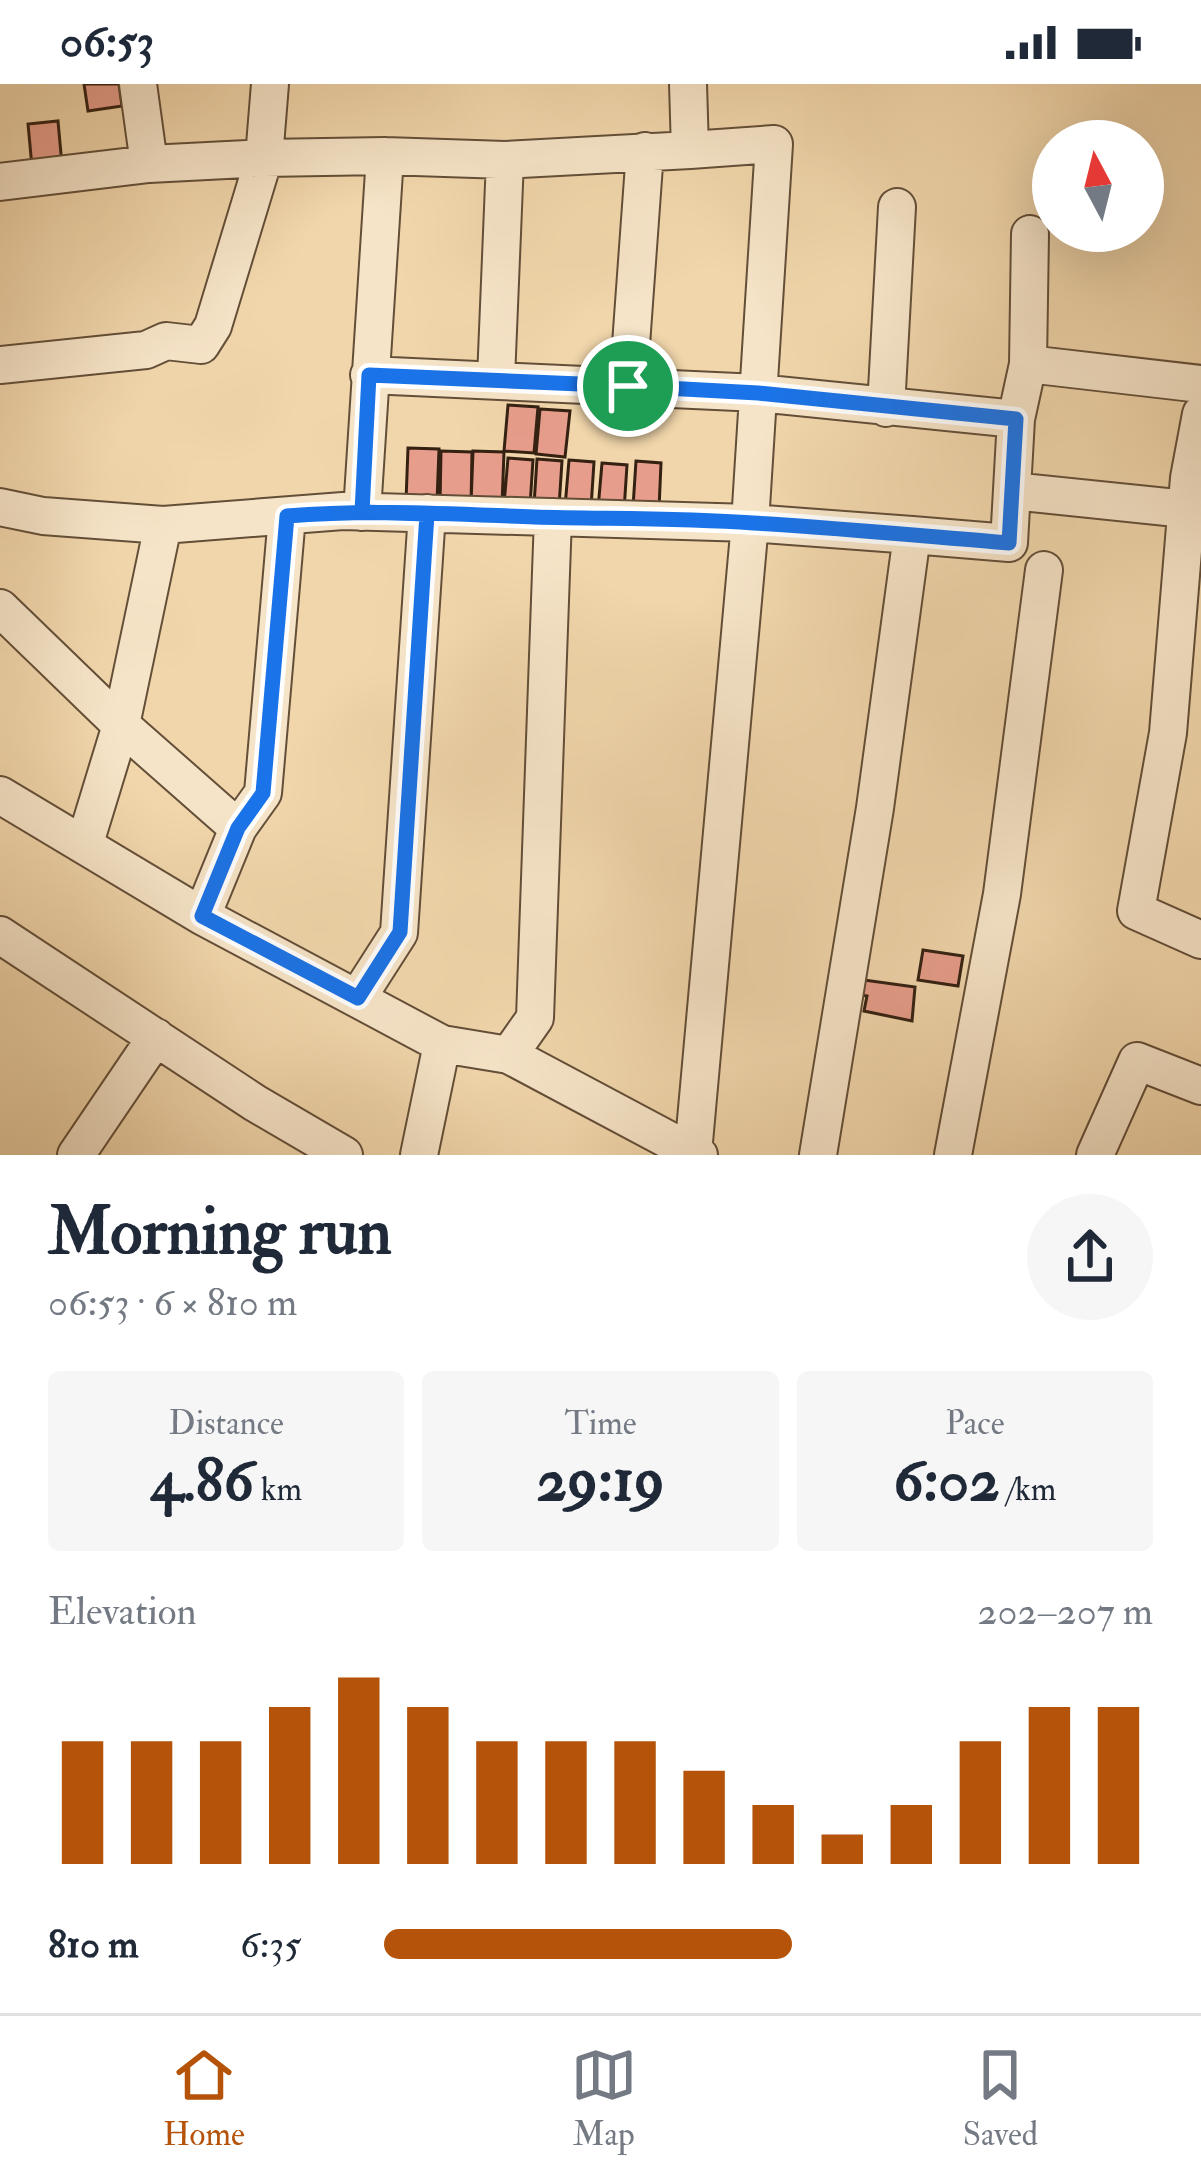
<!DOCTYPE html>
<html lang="en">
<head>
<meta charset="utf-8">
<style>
  body { margin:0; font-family:"IM FELL Double Pica",serif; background:#f6f6f7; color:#1f2937; height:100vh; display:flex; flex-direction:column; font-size:45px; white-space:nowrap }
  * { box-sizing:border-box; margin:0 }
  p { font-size:39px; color:#747a83 }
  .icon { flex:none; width:66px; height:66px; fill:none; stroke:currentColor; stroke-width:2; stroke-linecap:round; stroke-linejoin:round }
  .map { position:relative; height:1071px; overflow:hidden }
  .details { display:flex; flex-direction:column; background:#fff; flex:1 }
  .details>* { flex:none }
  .needle { width:78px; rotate:353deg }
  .controls { position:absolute; left:1032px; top:36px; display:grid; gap:24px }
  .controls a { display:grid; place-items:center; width:132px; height:132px; border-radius:50%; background:#fff; box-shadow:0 12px 48px #0002; font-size:60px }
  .pin { position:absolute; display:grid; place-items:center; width:102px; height:102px; color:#fff; margin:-51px; border:6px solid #fff; border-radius:50%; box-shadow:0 3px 12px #0007 }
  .round { display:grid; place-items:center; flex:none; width:126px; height:126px; border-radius:63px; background:#f6f6f7 }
  .summary { display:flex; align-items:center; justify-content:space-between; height:204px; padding:0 48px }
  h1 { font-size:66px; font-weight:700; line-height:90px }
  .stats { display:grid; grid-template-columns:repeat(3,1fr); gap:18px; height:204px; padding:12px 48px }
  .stats div { display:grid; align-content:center; border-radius:12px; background:#f6f6f7; text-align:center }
  .stats b { font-size:60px; font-weight:700 }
  .stats small { font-size:33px; font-weight:400 }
  .stats p { font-size:33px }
  .chart { height:336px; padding:24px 48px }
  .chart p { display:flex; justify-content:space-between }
  .chart svg { width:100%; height:216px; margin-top:12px; stroke:#b45309; stroke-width:6 }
  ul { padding:0 48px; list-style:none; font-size:39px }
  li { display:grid; grid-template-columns:192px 144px 1fr; align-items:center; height:90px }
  li i { height:30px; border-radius:15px; background:#b45309 }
  .status { display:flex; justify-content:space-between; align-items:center; height:84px; padding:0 60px; background:#fff; direction:ltr }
  .status svg { height:33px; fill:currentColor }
  .tabs { display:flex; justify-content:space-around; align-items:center; height:168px; border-top:3px solid #e0e1e3; background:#fff; font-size:33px; color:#747a83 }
  .tabs a { display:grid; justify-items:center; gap:6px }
  .tabs .current { color:#b45309 }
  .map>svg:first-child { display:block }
</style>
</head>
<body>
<div class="status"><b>06:53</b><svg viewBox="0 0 49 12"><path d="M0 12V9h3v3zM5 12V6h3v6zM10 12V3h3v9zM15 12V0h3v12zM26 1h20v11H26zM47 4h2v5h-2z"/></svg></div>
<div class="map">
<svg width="1201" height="1071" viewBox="0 0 1201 1071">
  <rect width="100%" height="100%" fill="#f1d6ab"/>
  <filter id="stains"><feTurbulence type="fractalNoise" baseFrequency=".00167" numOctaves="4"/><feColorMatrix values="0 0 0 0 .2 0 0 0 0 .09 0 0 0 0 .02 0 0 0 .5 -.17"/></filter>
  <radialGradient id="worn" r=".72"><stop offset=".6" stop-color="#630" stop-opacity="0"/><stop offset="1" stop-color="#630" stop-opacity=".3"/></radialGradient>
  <!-- building -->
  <path fill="#e79d8b" stroke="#342112" stroke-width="3" d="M84,0H119L122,22L88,27Z
    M58,37L62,81L32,83L28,40Z
    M508,321L538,323L534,369L504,367Z
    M540,325L570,327L565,373L536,370Z
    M408,364L439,365L437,418L406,417Z
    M441,367L472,368L471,421L440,420Z
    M473,367L504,368L502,421L471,420Z
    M508,374L533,376L530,422L504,420Z
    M537,375L562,377L559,423L534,421Z
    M569,376L594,378L591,424L565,423Z
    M636,377L661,379L659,425L633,423Z
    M602,379L627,381L624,427L598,425Z
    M923,866L963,872L958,902L918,896Z
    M864,896L915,903L912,937L864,927L867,912L861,911Z"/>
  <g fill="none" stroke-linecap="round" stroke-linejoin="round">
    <!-- minor casing -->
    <g stroke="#634e38" stroke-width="40">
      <path id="minor" d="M149,80L264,74L270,0
        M0,98L149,80L138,0
        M1028,280L1030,150
        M0,281L146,266L166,257L201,261L213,242L264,74L385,72L505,76L690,66L688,0
        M369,291L759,309L1016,335L1009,459L912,451L875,724L818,1071
        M496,295L505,76
        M628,302L645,67
        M886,324L897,123
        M1201,330L1189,394L1168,649L1136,827L1201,856
        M1016,335L1028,280L1201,300
        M1012,407L1186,425
        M0,423L43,432L163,441
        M362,428L385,72
        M0,524L121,641L238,744L202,832
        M0,711L202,832L442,960L419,1071
        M238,744L263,709L287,432
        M85,759L121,641L163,441L343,427L750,439L774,60L690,66
        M0,851L255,1019L344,1071
        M358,913L399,849L427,429
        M442,960L509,971L535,934L553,433
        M509,971L693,1069
        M76,1071L156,953
        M699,1071L693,1069L750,439L912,451
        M953,1071L1002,810L1044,486
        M1095,1071L1137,977L1201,1002"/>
    </g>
    <!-- minor -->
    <use href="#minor" stroke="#f6e4c8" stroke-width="36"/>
  </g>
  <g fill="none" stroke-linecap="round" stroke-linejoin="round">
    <!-- route casing -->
    <g stroke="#fff" stroke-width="24">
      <path id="route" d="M628,302L369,291L362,428L427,430L400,848L358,914L202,832L238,744L263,709L287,432C369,425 451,430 534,433C607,435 680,434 753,439C838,444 923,452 1009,459L1016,335L758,309L628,302"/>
    </g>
    <!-- route -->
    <use href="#route" stroke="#1a73e8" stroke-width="15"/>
  </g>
  <rect width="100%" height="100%" filter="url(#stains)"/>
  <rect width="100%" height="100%" fill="url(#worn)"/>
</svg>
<div class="controls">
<a><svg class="needle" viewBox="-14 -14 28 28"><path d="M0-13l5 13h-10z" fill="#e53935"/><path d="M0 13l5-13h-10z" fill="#747a83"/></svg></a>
</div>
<div class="pin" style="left:628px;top:302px;background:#1e9e55"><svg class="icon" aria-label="arrive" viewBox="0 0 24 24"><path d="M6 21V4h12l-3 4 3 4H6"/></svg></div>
</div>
<section class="details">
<div class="summary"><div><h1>Morning run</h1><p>06:53 · 6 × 810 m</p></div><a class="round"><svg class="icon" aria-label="share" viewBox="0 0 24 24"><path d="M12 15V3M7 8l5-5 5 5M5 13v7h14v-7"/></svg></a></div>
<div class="stats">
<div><p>Distance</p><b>4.86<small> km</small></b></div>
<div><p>Time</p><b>29:19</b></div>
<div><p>Pace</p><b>6:02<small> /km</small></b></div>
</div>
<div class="chart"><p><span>Elevation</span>202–207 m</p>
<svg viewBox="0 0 160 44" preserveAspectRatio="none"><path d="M5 44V19M15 44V19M25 44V19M35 44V12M45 44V6M55 44V12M65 44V19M75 44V19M85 44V19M95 44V25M105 44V32M115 44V38M125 44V32M135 44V19M145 44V12M155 44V12"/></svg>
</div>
<ul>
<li><b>810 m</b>6:35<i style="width:53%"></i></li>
</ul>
</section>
<nav class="tabs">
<a class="current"><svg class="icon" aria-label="home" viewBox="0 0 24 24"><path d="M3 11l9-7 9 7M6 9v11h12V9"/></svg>Home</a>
<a><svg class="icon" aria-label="map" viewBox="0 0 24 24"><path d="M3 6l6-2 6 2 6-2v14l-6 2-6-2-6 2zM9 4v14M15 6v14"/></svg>Map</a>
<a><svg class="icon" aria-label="saved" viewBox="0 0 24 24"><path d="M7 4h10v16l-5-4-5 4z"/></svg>Saved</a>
</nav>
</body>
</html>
